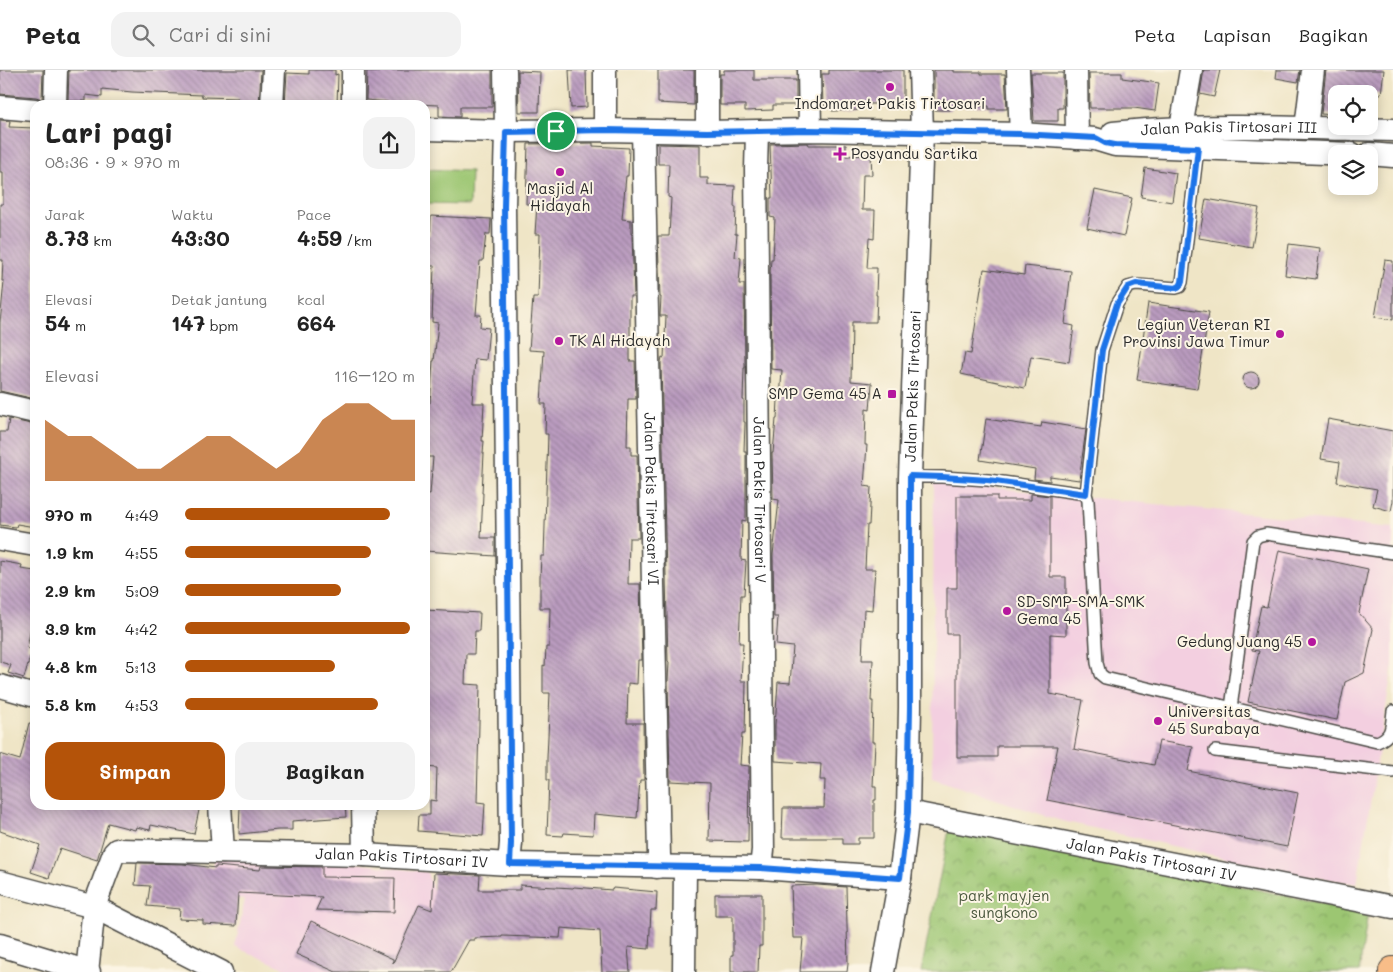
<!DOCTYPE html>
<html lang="id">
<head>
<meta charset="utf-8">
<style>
  body { margin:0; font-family:Mali,sans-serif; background:#f2f2f2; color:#222; height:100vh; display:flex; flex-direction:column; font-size:19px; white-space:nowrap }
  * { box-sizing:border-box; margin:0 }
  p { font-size:16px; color:#767676 }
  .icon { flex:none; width:28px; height:28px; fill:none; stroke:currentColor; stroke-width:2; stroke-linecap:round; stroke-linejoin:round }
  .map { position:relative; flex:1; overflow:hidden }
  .panel { position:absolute; left:30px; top:30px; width:400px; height:710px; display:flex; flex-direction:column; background:#fff; border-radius:15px; box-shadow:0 2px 12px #0003 }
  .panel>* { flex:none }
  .fabs { position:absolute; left:1328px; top:15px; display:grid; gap:10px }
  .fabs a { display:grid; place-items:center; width:50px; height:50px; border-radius:10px; background:#fff; box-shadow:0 2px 12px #0003; font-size:25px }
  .pin { position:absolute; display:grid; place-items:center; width:42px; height:42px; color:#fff; margin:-21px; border:2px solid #fff; border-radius:50%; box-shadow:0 1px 5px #0007 }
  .round { display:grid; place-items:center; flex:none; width:52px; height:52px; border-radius:15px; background:#f2f2f2 }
  .headline { display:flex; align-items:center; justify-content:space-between; height:85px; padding:0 15px }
  h1 { font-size:28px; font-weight:800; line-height:38px }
  .figures { display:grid; grid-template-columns:repeat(3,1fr); gap:8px; height:85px; padding:5px 15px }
  .figures div { display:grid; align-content:center }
  .figures b { font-size:21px; font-weight:800 }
  .figures small { font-size:14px; font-weight:400 }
  .figures p { font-size:14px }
  .chart { height:140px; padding:10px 15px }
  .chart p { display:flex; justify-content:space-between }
  .chart svg { width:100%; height:90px; margin-top:5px; fill:#b45309; opacity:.7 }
  .action { display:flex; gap:10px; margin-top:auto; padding:10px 15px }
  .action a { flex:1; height:58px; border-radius:15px; background:#b45309; color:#fff; font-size:20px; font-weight:800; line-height:58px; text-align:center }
  .action a+a { background:#f2f2f2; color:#222 }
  ul { padding:0 15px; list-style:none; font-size:16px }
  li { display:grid; grid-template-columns:80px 60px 1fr; align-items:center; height:38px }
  li i { height:12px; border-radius:6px; background:#b45309 }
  header { display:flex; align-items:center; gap:30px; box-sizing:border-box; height:70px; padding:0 25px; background:#fff; border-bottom:1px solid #e0e0e0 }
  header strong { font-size:24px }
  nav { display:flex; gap:28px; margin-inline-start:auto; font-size:18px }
  .search { width:350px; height:45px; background:#f2f2f2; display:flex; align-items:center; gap:12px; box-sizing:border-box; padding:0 18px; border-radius:15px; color:#767676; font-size:19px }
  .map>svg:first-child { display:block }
</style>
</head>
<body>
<header>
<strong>Peta</strong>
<div class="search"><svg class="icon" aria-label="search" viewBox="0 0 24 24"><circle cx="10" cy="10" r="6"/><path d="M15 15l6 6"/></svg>Cari di sini</div>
<nav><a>Peta</a><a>Lapisan</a><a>Bagikan</a></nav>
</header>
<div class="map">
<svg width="1393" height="902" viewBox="0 0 1393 902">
  <defs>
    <pattern id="park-crowns" width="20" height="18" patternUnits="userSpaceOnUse" patternTransform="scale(1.25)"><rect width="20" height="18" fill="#9cc672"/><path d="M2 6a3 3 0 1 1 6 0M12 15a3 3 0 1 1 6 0" fill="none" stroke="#7fa15e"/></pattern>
    <pattern id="building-back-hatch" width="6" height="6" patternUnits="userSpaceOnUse" patternTransform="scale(1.25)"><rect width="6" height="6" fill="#ba9bbf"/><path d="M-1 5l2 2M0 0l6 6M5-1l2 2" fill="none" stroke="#977f9b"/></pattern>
  </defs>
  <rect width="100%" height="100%" fill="#fcf5e5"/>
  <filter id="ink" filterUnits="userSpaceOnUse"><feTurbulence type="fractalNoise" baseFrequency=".02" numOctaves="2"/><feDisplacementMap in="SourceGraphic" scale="10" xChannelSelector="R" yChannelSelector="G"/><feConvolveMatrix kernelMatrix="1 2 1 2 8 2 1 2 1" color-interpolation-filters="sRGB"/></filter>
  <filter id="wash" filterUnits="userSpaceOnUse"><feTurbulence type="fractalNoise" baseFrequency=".0096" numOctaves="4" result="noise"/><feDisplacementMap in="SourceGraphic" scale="20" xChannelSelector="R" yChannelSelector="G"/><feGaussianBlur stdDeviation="1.12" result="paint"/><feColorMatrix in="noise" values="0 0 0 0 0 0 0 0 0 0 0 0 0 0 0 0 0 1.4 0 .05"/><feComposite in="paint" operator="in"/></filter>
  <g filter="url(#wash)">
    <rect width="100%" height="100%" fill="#efe5c6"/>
    <!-- built -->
    <path fill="#f3cfe0" d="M934,412L1393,458V594L1357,814L1296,804L1058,750L932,708Z
      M214,786L321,789L427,802L433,821L456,830L423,902H294L235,877L245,829L213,826Z"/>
    <!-- park -->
    <path fill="url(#park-crowns)" stroke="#64784e" d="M950,755L1368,843L1359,902H921Z"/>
    <!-- garden -->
    <path fill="#9cc672" stroke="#64784e" d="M425,99L471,101L470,135L425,134Z"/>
    <g id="blocks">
      <!-- building -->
      <path fill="url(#building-back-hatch)" d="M0,0H43L42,29L36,27L0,24Z
        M69,0H261L259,35H238V28L202,27V25L132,22L102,19V27L86,25V31H68Z
        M309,0H335V5L338,4L337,35H285L287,3L309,4Z
        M379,0H492V37H460V47L439,46V35L388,33V32L366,30L367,1L379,2Z
        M569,0H586L587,37L571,38Z
        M658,0H694V35L658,33Z
        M724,0H754V10H796V35H773V40L745,41V35H720V4H724Z
        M829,0H903V34H859V40L832,41V35H823L822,4H829Z
        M934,0H954V2H981V4H1005L1007,39H989V36L950,37V40H934Z
        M1204,0H1220L1214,27L1200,24Z
        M1277,0H1300L1298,12L1276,8Z
        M1326,0H1384L1381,24H1336V45L1321,44Z
        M518,1L540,2L539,42H519Z
        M1031,3H1063V38H1058V51H1034Z
        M1089,3H1122V8L1159,13L1155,41L1134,38H1090Z
        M0,50L10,51L9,57L35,58V329L0,321V253L4,211H2L3,190H0V134H3V102H0Z
        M593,73V76L629,78L628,106H626L622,149L631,150V164H632L634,226H630V291H635L636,329H628L627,376H631V385H637L639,468H629L628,514H640L642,590H638L637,614L628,613L627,653H643L644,710H640L637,748L594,744L593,765L564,763L563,766L547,765L549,710H547V688L550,623H543V595L545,596L546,577H549L550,538H540V508L541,486H544L548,364H545L546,334H541L544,281L529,280L533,228H538L540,164H535L537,134H526L528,74Z
        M808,73L809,75H846V86L871,85L872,105H863L862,140H875L874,169L869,168L867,198H877L876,225H877L876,252H852L851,311L872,313L870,340L866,339L865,375H867L864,416L871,417L869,455H867L865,499H875L872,540L864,539L862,590H873L871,631H873L872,672H875L873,716H876V730H874V768H858V774H843V768H782L783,738H824L825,710H820L821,694L775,691V656L778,612L790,613L793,577L776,575L778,547H774L773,485L779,430L773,429L772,383H773L776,349H777L778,330H780L782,300L771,299L770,204L771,189H773L775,148L770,147V128H772L770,74Z
        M658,74L700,75V108H708V115L735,116L734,137H736L735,164H737L735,187L741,188L739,214H744L745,298H744L743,330H744V352H745L744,382H746V451L742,450L741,490L746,491L744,525H741L739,573H743L741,611H746L745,664H742L740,695L749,696L748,772L709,771L710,713L670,711L668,611L669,592L668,591L661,292L662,287L664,288L666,246H660L661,227H660L658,166H669L671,128L668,127L669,94H658Z
        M1145,98L1176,103L1172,132L1141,127Z
        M1095,120L1132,128L1124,166L1087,158Z
        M1206,129L1259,138L1252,177L1199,168Z
        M431,146L491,149L490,164H486L483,191H480L476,245H481L480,257L489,258L486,290L475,289L472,333H484L482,371H484L483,383H484L482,423H483L481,468H495V486L425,481V423L430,424L433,387H425V333H430L433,291H434L438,253L432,252L434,196H425V165H430Z
        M1289,174L1320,178L1316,209L1285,205Z
        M1385,190L1393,191V250L1375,247Z
        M1025,196L1071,201L1065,254L1074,256L1069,292L1031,286L1025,318L961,304L965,283L971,284L984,199L1024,205Z
        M1148,233L1209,242L1197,319L1137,310Z
        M1243 310a8 8 0 1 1 16 0a8 8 0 1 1-16 0Z
        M9,349L35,355V457L17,454L16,457L0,455V362H7Z
        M986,349L1041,357L1042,352L1086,359L1079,410L1050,406V411L1034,409L1035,399L980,390Z
        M1328,349L1393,361V431L1391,441L1373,436L1377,419L1337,412L1340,392L1321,389Z
        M1031,424L1050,426V507H1066V565L1050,564V624L1083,630L1074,679L1154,695L1159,671L1193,677L1188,701L1298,723L1287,777L1047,730L1058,676H997V687H957V564H947V518H957V426H997V430H1031Z
        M1279,480L1368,499L1359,543L1373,559L1364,603L1345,612L1337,650L1248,632L1259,581L1252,580L1255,564L1261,536L1267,537Z
        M0,491L22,495L21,499L35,501V537L27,578L32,580L24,608L8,603L11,595L0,592Z
        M425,540L480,543L479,561H475L474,584H466L465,614L480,615L477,732L485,733L483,766L418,761L419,745H430V730L436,731L437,698L425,697Z
        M29,653L35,654V735H177L199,740L194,764L151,755L150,760L136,757L135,760L108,753L97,790L60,778L49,808L31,802L40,775L0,761V684L20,690Z
        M240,735H345L346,747L292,751V760H278L239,764Z
        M137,793L183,794L216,798V796L260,800L261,796L322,797V807L395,808L394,842L316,840L322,827L238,823L236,856L203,854V850L179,849L180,839L147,836L150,816L135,815Z
        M434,803L480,805L479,820H520V815L573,818L574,817L612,820L613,818L657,822L656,840H651L649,879L628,877L630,902H602L600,861L561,858L560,868L502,866V867L475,868V870H469L451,902H336L296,884L311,851L393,889V893L419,835L432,840Z
        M817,815L846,817L848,894L847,902H800L803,868H793L791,816Z
        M715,824H762V876H759L758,902H731V885H733V846H715Z"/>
    </g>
  </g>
  <g filter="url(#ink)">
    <use href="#blocks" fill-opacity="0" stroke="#484742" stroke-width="1"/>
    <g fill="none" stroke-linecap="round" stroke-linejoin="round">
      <!-- lane casing -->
      <g stroke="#484742" stroke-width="14">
        <path id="lane" d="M910,407H942L988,410L1086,424L1088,431L1097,593L1100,604L1105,608L1377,672C1393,666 1391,656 1393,641
          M1086,424L1102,280L1117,234L1128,217L1136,215L1176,218L1180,217L1182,212L1198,78
          M1231,638L1253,471L1258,466L1266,464L1393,483
          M1215,681L1393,702"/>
      </g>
      <!-- street casing -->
      <g stroke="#484742" stroke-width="25">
        <g id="street">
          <path d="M505,0L506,61L504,136L511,773L509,794"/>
          <path d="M605,0V60"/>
          <path d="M707,0V62"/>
          <path d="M809,0L810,60"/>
          <path d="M1018,0L1021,64"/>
          <path d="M1076,0L1077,68"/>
          <path d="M55,35L56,0"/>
          <path d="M272,35L274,0"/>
          <path d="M353,35V0"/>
          <path d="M0,37L35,40"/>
          <path d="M1181,58L1191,0"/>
          <path d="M1306,58L1313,0"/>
          <path d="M425,59L506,61L605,60L707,62L810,60L1021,64L1095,69L1115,75L1352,84"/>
          <path id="s1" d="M643,61L659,785L657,797"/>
          <path id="s2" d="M757,62L756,99L763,780L761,798"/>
          <path id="s3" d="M1113,63C1206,53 1300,58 1393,60"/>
          <path d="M1369,84L1393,86"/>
          <path d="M0,334L35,342"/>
          <path d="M0,469L35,475"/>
          <path d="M0,616L35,626"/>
          <path d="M220,735L223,782"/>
          <path d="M363,735L364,785"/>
          <path id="s4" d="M908,742L1393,837"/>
          <path d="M0,812L94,837L221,902"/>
          <path d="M0,875L89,902"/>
          <path id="s5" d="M87,902L94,837L114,783L117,780H119L364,785L509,794L761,798L900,808"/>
          <path d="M684,902L685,798"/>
          <path id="s6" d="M883,902L900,808L908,742L910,637V407L922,62L920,0"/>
        </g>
      </g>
      <!-- primary casing -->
      <g stroke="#484742" stroke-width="30">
        <path id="primary" d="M1393,902V901"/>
      </g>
      <!-- lane -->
      <use href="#lane" stroke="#fff" stroke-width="11"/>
      <!-- street -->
      <use href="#street" stroke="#fff" stroke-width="22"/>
      <!-- primary -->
      <use href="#primary" stroke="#f8bd88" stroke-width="28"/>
    </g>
  </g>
  <g fill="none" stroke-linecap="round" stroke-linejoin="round" filter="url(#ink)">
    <!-- route casing -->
    <g stroke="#fff" stroke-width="10">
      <path id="route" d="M605,60L707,62L810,60L1020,64L1096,68L1105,73L1115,75L1198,78L1182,212L1180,216L1176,218L1136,214L1128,217L1117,234L1102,280L1086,424L988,410L942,407L910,406V637L908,742L900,808L761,798L510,794L511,773L504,136L506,62Z"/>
    </g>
    <!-- route -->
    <use href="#route" stroke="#1a73e8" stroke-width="6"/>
  </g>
  <!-- markers -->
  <g fill="#b5179e" stroke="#fcf5e5" stroke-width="2">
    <circle cx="890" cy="17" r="5"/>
    <path d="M837.5 76.5h5v5h5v5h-5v5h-5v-5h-5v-5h5z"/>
    <circle cx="560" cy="102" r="5"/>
    <circle cx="1280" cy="264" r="5"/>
    <circle cx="559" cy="271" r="5"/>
    <rect x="887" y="319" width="10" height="10" rx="2.5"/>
    <circle cx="1007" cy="541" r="5"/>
    <circle cx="1312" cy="572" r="5"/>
    <circle cx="1158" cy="651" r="5"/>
  </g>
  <g text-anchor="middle" stroke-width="4" stroke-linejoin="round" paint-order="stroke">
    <!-- poi labels -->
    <g font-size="15" fill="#2b2b2b" stroke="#fcf5e5" text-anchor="start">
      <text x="890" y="39" text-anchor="middle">Indomaret Pakis Tirtosari</text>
      <text x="851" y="89">Posyandu Sartika</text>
      <text x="560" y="124" text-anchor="middle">Masjid Al<tspan x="560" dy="17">Hidayah</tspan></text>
      <text x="1270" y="260" text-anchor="end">Legiun Veteran RI<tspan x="1270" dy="17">Provinsi Jawa Timur</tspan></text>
      <text x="569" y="276">TK Al Hidayah</text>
      <text x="882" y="329" text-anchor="end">SMP Gema 45 A</text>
      <text x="1017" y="537">SD-SMP-SMA-SMK<tspan x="1017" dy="17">Gema 45</tspan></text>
      <text x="1302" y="577" text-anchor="end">Gedung Juang 45</text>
      <text x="1168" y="647">Universitas<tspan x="1168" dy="17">45 Surabaya</tspan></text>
    </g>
    <!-- street labels -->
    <g font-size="15" fill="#2b2b2b" stroke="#fcf5e5">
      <text dy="5" stroke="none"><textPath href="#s3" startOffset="116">Jalan Pakis Tirtosari III</textPath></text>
      <text dy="5" stroke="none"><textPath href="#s6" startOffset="588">Jalan Pakis Tirtosari</textPath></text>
      <text dy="5" stroke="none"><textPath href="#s1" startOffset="368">Jalan Pakis Tirtosari VI</textPath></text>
      <text dy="5" stroke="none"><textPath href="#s2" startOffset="368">Jalan Pakis Tirtosari V</textPath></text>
      <text dy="5" stroke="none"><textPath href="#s5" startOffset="412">Jalan Pakis Tirtosari IV</textPath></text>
      <text dy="5" stroke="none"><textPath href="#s4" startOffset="248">Jalan Pakis Tirtosari IV</textPath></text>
    </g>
    <!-- park labels -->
    <g font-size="15" fill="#4d5a40" stroke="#fcf5e5">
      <text x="1004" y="831">park mayjen<tspan x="1004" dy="17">sungkono</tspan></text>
    </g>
  </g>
</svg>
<div class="fabs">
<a><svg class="icon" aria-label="locate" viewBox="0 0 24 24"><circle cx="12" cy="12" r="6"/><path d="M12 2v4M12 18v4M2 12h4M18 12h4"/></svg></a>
<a><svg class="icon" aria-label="layers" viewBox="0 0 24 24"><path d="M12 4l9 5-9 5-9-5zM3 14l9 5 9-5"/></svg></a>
</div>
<div class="pin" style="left:556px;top:61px;background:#1e9e55"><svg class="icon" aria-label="arrive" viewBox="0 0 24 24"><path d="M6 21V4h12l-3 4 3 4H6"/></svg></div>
<section class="panel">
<div class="headline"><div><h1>Lari pagi</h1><p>08:36 · 9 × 970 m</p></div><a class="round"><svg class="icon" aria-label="share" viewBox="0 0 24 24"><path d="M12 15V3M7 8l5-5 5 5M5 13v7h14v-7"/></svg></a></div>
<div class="figures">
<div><p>Jarak</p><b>8.73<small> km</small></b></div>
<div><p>Waktu</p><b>43:30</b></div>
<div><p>Pace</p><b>4:59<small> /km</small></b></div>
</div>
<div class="figures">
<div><p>Elevasi</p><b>54<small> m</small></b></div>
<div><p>Detak jantung</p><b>147<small> bpm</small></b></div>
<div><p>kcal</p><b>664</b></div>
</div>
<div class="chart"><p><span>Elevasi</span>116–120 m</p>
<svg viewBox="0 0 160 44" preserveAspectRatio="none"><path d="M0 44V14L10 22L20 22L30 30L40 38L50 38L60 30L70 22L80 22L90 30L100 38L110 30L120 14L130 6L140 6L150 14L160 14V44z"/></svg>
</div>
<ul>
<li><b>970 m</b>4:49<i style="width:89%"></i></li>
<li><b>1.9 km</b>4:55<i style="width:81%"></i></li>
<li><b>2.9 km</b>5:09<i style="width:68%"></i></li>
<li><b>3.9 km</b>4:42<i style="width:98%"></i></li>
<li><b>4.8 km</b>5:13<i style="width:65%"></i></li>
<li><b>5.8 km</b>4:53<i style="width:84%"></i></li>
</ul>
<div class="action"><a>Simpan</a><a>Bagikan</a></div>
</section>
</div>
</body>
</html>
